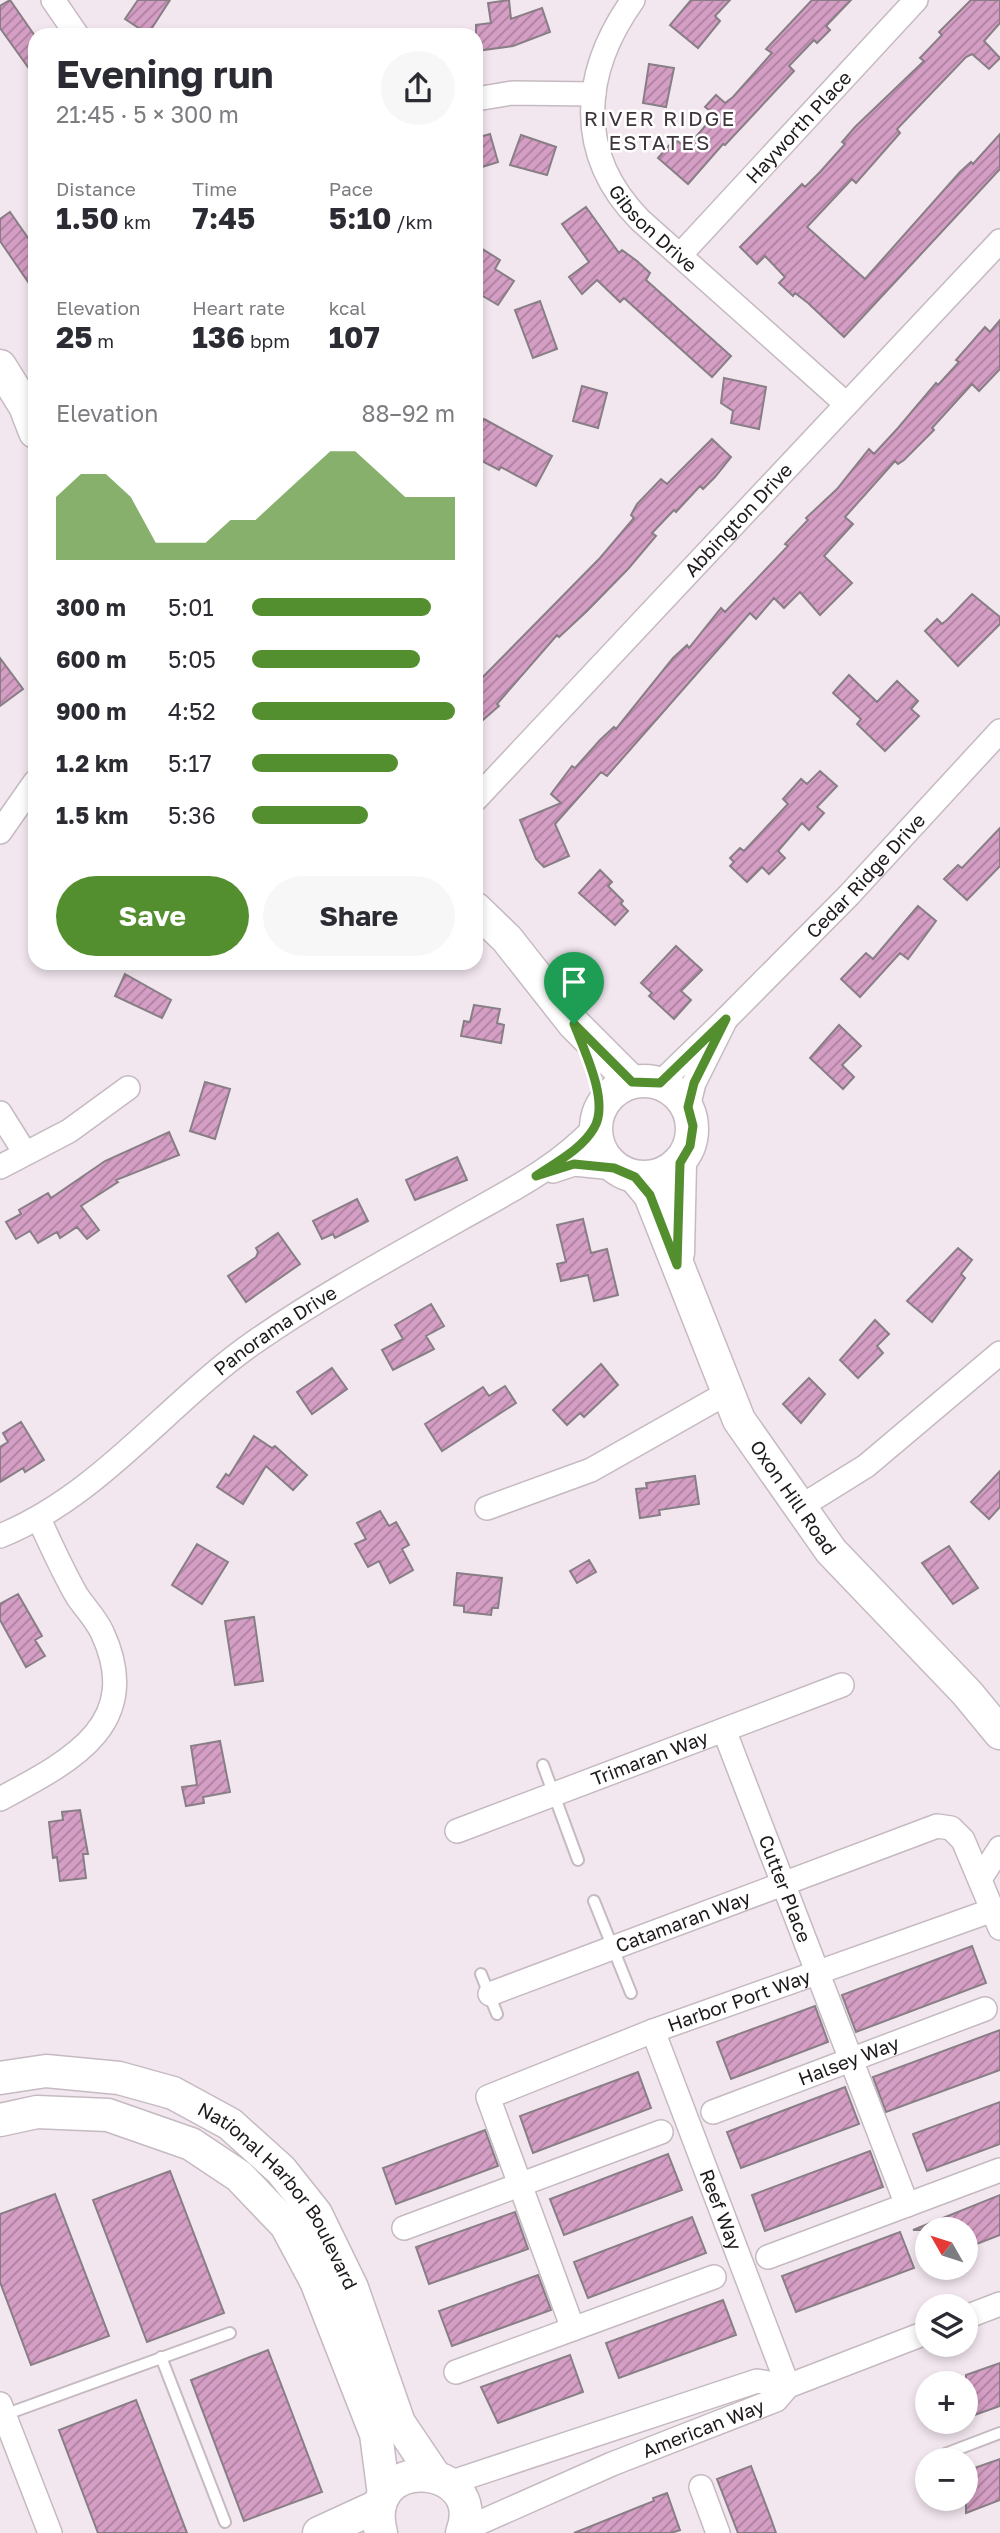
<!DOCTYPE html>
<html lang="en">
<head>
<meta charset="utf-8">
<style>
  body { margin:0; font-family:"Golos Text",sans-serif; background:#f7f7f7; color:#2b2b33; height:100vh; display:flex; flex-direction:column; font-size:26px; white-space:nowrap }
  * { box-sizing:border-box; margin:0 }
  p { font-size:23px; color:#7c7c81 }
  .icon { flex:none; width:38px; height:38px; fill:none; stroke:currentColor; stroke-width:2; stroke-linecap:round; stroke-linejoin:round }
  .map { position:relative; flex:1; overflow:hidden }
  .sheet { position:absolute; left:28px; top:28px; width:455px; height:942px; display:flex; flex-direction:column; background:#fff; border-radius:21px; box-shadow:0 4px 10px #0003 }
  .sheet>* { flex:none }
  .needle { width:46px; rotate:309deg }
  .buttons { position:absolute; left:915px; top:2217px; display:grid; gap:14px }
  .buttons a { display:grid; place-items:center; width:63px; height:63px; border-radius:50%; background:#fff; box-shadow:0 4px 10px #0003; font-size:35px }
  .pin { position:absolute; display:grid; place-items:center; width:60px; height:60px; color:#fff; margin:-72px -30px; border-radius:50% 50% 50% 0; rotate:-45deg; box-shadow:0 0 7px #0007 }
  .pin .icon { rotate:45deg }
  .round { display:grid; place-items:center; flex:none; width:74px; height:74px; border-radius:37px; background:#f7f7f7 }
  .overview { display:flex; align-items:center; justify-content:space-between; height:119px; padding:0 28px }
  h1 { font-size:38px; font-weight:700; line-height:52px }
  .stats { display:grid; grid-template-columns:repeat(3,1fr); gap:10px; height:119px; padding:7px 28px }
  .stats div { display:grid; align-content:center }
  .stats b { font-size:30px; font-weight:700 }
  .stats small { font-size:19px; font-weight:400 }
  .stats p { font-size:19px }
  .chart { height:196px; padding:14px 28px }
  .chart p { display:flex; justify-content:space-between }
  .chart svg { width:100%; height:126px; margin-top:7px; fill:#538f2e; opacity:.7 }
  .button { display:flex; gap:14px; margin-top:auto; padding:14px 28px }
  .button a { flex:1; height:80px; border-radius:42px; background:#538f2e; color:#fff; font-size:28px; font-weight:700; line-height:80px; text-align:center }
  .button a+a { background:#f7f7f7; color:#2b2b33 }
  ul { padding:0 28px; list-style:none; font-size:23px }
  li { display:grid; grid-template-columns:112px 84px 1fr; align-items:center; height:52px }
  li i { height:18px; border-radius:9px; background:#538f2e }
  .map>svg:first-child { display:block }
</style>
</head>
<body>
<div class="map">
<svg width="1000" height="2533" viewBox="0 0 1000 2533">
  <defs>
    <pattern id="building-hatch" width="6" height="6" patternUnits="userSpaceOnUse" patternTransform="scale(1.75)"><rect width="6" height="6" fill="#d59ec4"/><path d="M-1 1l2-2M0 6l6-6M5 7l2-2" fill="none" stroke="#ac809e"/></pattern>
  </defs>
  <rect width="100%" height="100%" fill="#f3e7ef"/>
  <!-- building -->
  <path fill="url(#building-hatch)" stroke="#887e85" stroke-width="2" d="M10,0L35,36V77L0,28V6Z
    M138,0H170L148,34L125,19Z
    M509,0L511,19L542,8L550,32L513,46L476,51V25L491,23L488,3Z
    M691,0H730L715,16L720,21L698,48L670,25Z
    M812,0H851L826,26L830,30L817,43L814,40L789,66L794,71L725,145L723,144L688,184L658,158L675,139L686,148L715,115L705,107L716,95L725,103L733,97L772,53L766,49Z
    M971,0H1000V23L984,41L1000,58L989,69L972,54L966,57L897,129L900,133L856,183L852,179L807,227L865,279L960,172L971,162L973,164L1000,134V169L844,337L808,303L795,293L793,296L779,283L785,277L765,256L757,264L740,247L802,184L805,187L820,172L845,144L842,142L855,127L924,61L920,58L942,35L939,32Z
    M649,64L674,68L666,107L643,103Z
    M490,134L498,162L476,169V138Z
    M521,135L556,147L547,175L510,165Z
    M586,207L619,253L622,250L637,261L650,273L646,280L731,356L712,377L624,298L620,302L597,280L582,294L569,277L589,262L562,224Z
    M10,212L35,248V292L0,241V219Z
    M476,245L500,260L495,269L514,281L498,305L476,292Z
    M540,301L557,349L533,358L515,310Z
    M1000,320V369L979,391L972,384L932,428L934,430L904,460L898,464L895,461L845,517L853,524L824,556L852,583L820,615L800,592L784,608L774,598L756,619L750,613L607,776L601,772L555,824L569,856L544,867L536,859L520,820L561,803L551,794L572,766L575,768L600,740L614,727L616,729L673,658L687,645L689,648L721,608L725,612L788,546L785,544L808,520L806,518L837,489L869,449L874,454L898,428L936,383L938,385L959,362L956,360L985,327L990,332Z
    M724,378L766,387L759,429L731,423L733,411L721,403Z
    M582,386L607,393L598,428L573,421Z
    M484,419L552,456L536,486L501,467L499,470L476,458V434Z
    M712,439L731,457L715,477L703,489L700,486L676,512L674,510L652,533L656,536L628,569L587,611L559,637L557,635L497,704L499,706L476,726V684L600,558L634,518L631,515L637,504L661,479L667,484Z
    M972,594L1000,617V624L958,666L925,631L937,619L942,624L948,619Z
    M0,658L23,689L0,706Z
    M849,675L877,702L897,681L918,701L911,709L919,716L885,751L857,724L861,719L833,693Z
    M820,771L837,786L817,807L824,813L809,830L802,823L778,851L785,858L769,874L762,867L747,882L730,866L734,862L730,858L740,848L744,851L788,804L783,799L801,779L807,784Z
    M1000,828V866L967,900L944,879L958,865L962,868Z
    M600,870L612,882L608,886L623,901L621,904L628,911L615,925L579,893Z
    M918,906L936,921L908,959L900,953L860,997L841,979L866,953L873,959Z
    M676,946L702,970L681,991L691,1000L674,1019L649,996L652,993L641,983Z
    M125,974L171,1000L162,1018L115,996Z
    M474,1005L500,1009L497,1023L504,1025L501,1043L461,1036L464,1021L470,1022Z
    M839,1025L861,1046L842,1065L854,1077L843,1089L810,1058Z
    M205,1082L230,1089L215,1139L190,1131Z
    M169,1132L179,1155L116,1180L118,1182L81,1206L99,1230L87,1239L77,1227L60,1238L57,1232L38,1243L30,1231L16,1239L6,1222L21,1214L19,1210L48,1193L51,1198L105,1161Z
    M457,1157L467,1180L415,1200L406,1180Z
    M357,1199L368,1221L335,1238L333,1234L322,1239L313,1221Z
    M583,1219L591,1253L607,1249L618,1295L594,1301L588,1275L561,1281L557,1264L566,1262L557,1225Z
    M278,1233L300,1264L246,1302L228,1276L256,1257L258,1252L256,1248Z
    M958,1248L972,1260L961,1274L965,1278L932,1322L907,1301Z
    M431,1304L444,1326L426,1336L434,1349L393,1370L382,1350L403,1339L395,1325Z
    M875,1320L889,1334L877,1346L883,1353L858,1378L840,1360Z
    M601,1364L618,1385L584,1417L580,1413L567,1425L553,1410Z
    M332,1368L347,1389L312,1414L297,1392Z
    M809,1378L825,1394L801,1423L783,1404Z
    M505,1386L516,1403L442,1451L425,1424L483,1387L489,1396Z
    M21,1422L44,1460L25,1472L23,1468L0,1482V1447L8,1442L3,1433Z
    M254,1436L272,1448L275,1446L307,1475L293,1490L266,1466L243,1504L217,1487L226,1474L229,1476Z
    M1000,1471V1507L989,1519L971,1502Z
    M695,1476L699,1504L659,1510L660,1515L640,1518L636,1489L647,1488L646,1483Z
    M380,1511L389,1526L396,1522L409,1545L402,1549L413,1570L390,1583L379,1561L368,1567L355,1544L366,1539L357,1523Z
    M197,1544L228,1562L202,1604L172,1585Z
    M949,1546L978,1588L953,1604L922,1563Z
    M589,1560L596,1572L577,1583L570,1571Z
    M457,1573L502,1578L498,1608H492L491,1615L464,1612V1606L454,1605Z
    M18,1594L42,1636L35,1640L45,1656L26,1667L0,1620V1604Z
    M254,1617L263,1681L235,1685L225,1621Z
    M220,1741L230,1792L203,1797L204,1803L186,1806L182,1787L197,1785L191,1746Z
    M80,1810L88,1854H83L86,1878L60,1881L57,1857L53,1858L49,1822L63,1820L62,1812Z
    M972,1946L986,1983L856,2032L842,1995Z
    M815,2006L828,2042L731,2079L717,2042Z
    M1000,2030V2070L886,2112L873,2077Z
    M638,2072L651,2108L533,2153L520,2116Z
    M845,2087L859,2124L741,2168L727,2132Z
    M1000,2102V2144L927,2171L913,2134Z
    M485,2130L498,2166L396,2204L383,2168Z
    M870,2151L883,2187L765,2231L752,2195Z
    M668,2154L682,2190L564,2235L550,2199Z
    M170,2171L224,2313L147,2342L93,2200Z
    M55,2194L109,2336L31,2365L0,2282V2214Z
    M1000,2195V2235L966,2248V2230H913Z
    M515,2212L528,2249L429,2284L416,2247Z
    M692,2217L706,2253L588,2298L574,2262Z
    M900,2232L914,2268L796,2312L782,2276Z
    M538,2275L551,2310L452,2346L439,2311Z
    M723,2300L736,2335L619,2378L606,2343Z
    M268,2350L322,2492L244,2521L191,2380Z
    M570,2355L583,2392L498,2423L481,2387Z
    M1000,2363V2406L966,2418V2375Z
    M136,2400L187,2533H98L59,2430Z
    M1000,2459V2500L966,2513V2471Z
    M751,2466L770,2516L776,2533H738L717,2479Z
    M667,2493L680,2530L671,2533H574L654,2501L653,2498Z"/>
  <g fill="none" stroke-linecap="round" stroke-linejoin="round">
    <!-- lane casing -->
    <g stroke="#c5bac1" stroke-width="14">
      <path id="lane" d="M543,1765L578,1860
        M594,1901L631,1993
        M481,1974L497,2014
        M161,2357L225,2522
        M4,2415L230,2333
        M945,2454L1000,2433"/>
    </g>
    <!-- street casing -->
    <g stroke="#c5bac1" stroke-width="26">
      <g id="street">
        <path d="M53,0L77,35"/>
        <path id="s1" d="M633,0C581,73 575,154 640,220L845,403"/>
        <path d="M476,99L512,93L594,94"/>
        <path id="s2" d="M681,254L916,0"/>
        <path id="s3" d="M476,799L1000,241"/>
        <path d="M0,832L35,782"/>
        <path id="s4" d="M726,1019L849,895L1000,731"/>
        <path d="M660,1083L726,1019L694,1083L688,1107"/>
        <path d="M0,1113L25,1153"/>
        <path d="M0,1167L69,1131L128,1088"/>
        <path d="M553,1171L574,1164L614,1168"/>
        <path d="M800,1507L866,1466L1000,1353"/>
        <path d="M487,1508L591,1470L727,1393"/>
        <path id="s5" d="M0,1536C100,1496 168,1402 256,1341C321,1296 391,1258 460,1219C508,1192 557,1168 595,1127"/>
        <path id="s6" d="M724,1730L907,2205"/>
        <path d="M0,1799C71,1761 145,1724 102,1632C96,1619 85,1608 77,1596C63,1572 51,1545 39,1519"/>
        <path id="s7" d="M457,1831L842,1685"/>
        <path d="M980,1879L1000,1848"/>
        <path id="s8" d="M490,1994L937,1826L951,1828L963,1840L1000,1928"/>
        <path id="s9" d="M653,2031L788,2386"/>
        <path id="s10" d="M713,2112L985,2009"/>
        <path d="M404,2228L661,2132"/>
        <path d="M768,2257L1000,2170"/>
        <path d="M966,2317L1000,2304"/>
        <path id="s11" d="M573,2329L488,2097L653,2031L993,1910"/>
        <path d="M456,2372L714,2277"/>
        <path d="M0,2404L50,2533"/>
        <path d="M449,2483L757,2381L788,2386"/>
        <path d="M701,2487L718,2533"/>
        <path id="s12" d="M463,2530L612,2464L776,2400L788,2386L928,2332"/>
      </g>
    </g>
    <!-- secondary casing -->
    <g stroke="#c5bac1" stroke-width="35">
      <g id="secondary">
        <path d="M0,366L25,406L35,432"/>
        <path d="M476,909L507,939L574,1024L632,1082"/>
        <circle cx="644" cy="1129" r="48"/>
        <path id="s13" d="M635,1177L650,1195L739,1420L831,1551L967,1693L1000,1733"/>
        <path d="M678,1253L680,1163"/>
        <path id="s14" d="M0,2078L46,2071L119,2078L173,2093L230,2124L281,2170L316,2214L352,2288L399,2423L434,2475"/>
        <path d="M0,2120L37,2112L108,2115L191,2144L239,2176L286,2225L316,2281L376,2434L384,2495"/>
        <path d="M319,2533L380,2505"/>
        <path d="M381,2533C360,2451 489,2462 462,2533"/>
      </g>
    </g>
    <!-- lane -->
    <use href="#lane" stroke="#fff" stroke-width="10"/>
    <!-- street -->
    <use href="#street" stroke="#fff" stroke-width="23"/>
    <!-- secondary -->
    <use href="#secondary" stroke="#fff" stroke-width="32"/>
  </g>
  <g fill="none" stroke-linecap="round" stroke-linejoin="round">
    <!-- route casing -->
    <g stroke="#fff" stroke-width="14">
      <path id="route" d="M726,1019L694,1083L688,1107L693,1126L690,1146L680,1163L677,1265L650,1195L635,1177L614,1168L574,1164L536,1176C555,1163 582,1149 594,1128C610,1102 584,1050 574,1024L632,1082L660,1083Z"/>
    </g>
    <!-- route -->
    <use href="#route" stroke="#538f2e" stroke-width="9"/>
  </g>
  <g text-anchor="middle" stroke-width="5" stroke-linejoin="round" paint-order="stroke">
    <!-- street labels -->
    <g font-size="19" fill="#1e1a1c" stroke="#fff">
      <text dy="7" stroke="none"><textPath href="#s2" startOffset="173">Hayworth Place</textPath></text>
      <text dy="7" stroke="none"><textPath href="#s1" startOffset="257">Gibson Drive</textPath></text>
      <text dy="7" stroke="none"><textPath href="#s3" startOffset="383">Abbington Drive</textPath></text>
      <text dy="7" stroke="none"><textPath href="#s4" startOffset="200">Cedar Ridge Drive</textPath></text>
      <text dy="7" stroke="none"><textPath href="#s5" startOffset="345">Panorama Drive</textPath></text>
      <text dy="7" stroke="none"><textPath href="#s13" startOffset="360">Oxon Hill Road</textPath></text>
      <text dy="7" stroke="none"><textPath href="#s7" startOffset="206">Trimaran Way</textPath></text>
      <text dy="7" stroke="none"><textPath href="#s6" startOffset="170">Cutter Place</textPath></text>
      <text dy="7" stroke="none"><textPath href="#s8" startOffset="206">Catamaran Way</textPath></text>
      <text dy="7" stroke="none"><textPath href="#s11" startOffset="516">Harbor Port Way</textPath></text>
      <text dy="7" stroke="none"><textPath href="#s10" startOffset="145">Halsey Way</textPath></text>
      <text dy="7" stroke="none"><textPath href="#s14" startOffset="327">National Harbor Boulevard</textPath></text>
      <text dy="7" stroke="none"><textPath href="#s9" startOffset="191">Reef Way</textPath></text>
      <text dy="7" stroke="none"><textPath href="#s12" startOffset="261">American Way</textPath></text>
    </g>
    <!-- neighbourhood labels -->
    <g font-size="21" letter-spacing="2" fill="#3e353b" stroke="#fff">
      <text x="660" y="126">RIVER RIDGE<tspan x="660" dy="24">ESTATES</tspan></text>
    </g>
  </g>
</svg>
<div class="buttons">
<a><svg class="needle" viewBox="-14 -14 28 28"><path d="M0-13l5 13h-10z" fill="#e53935"/><path d="M0 13l5-13h-10z" fill="#7c7c81"/></svg></a>
<a><svg class="icon" aria-label="layers" viewBox="0 0 24 24"><path d="M12 4l9 5-9 5-9-5zM3 14l9 5 9-5"/></svg></a>
<a>+</a>
<a>−</a>
</div>
<div class="pin" style="left:574px;top:1024px;background:#1e9e55"><svg class="icon" aria-label="arrive" viewBox="0 0 24 24"><path d="M6 21V4h12l-3 4 3 4H6"/></svg></div>
<section class="sheet">
<div class="overview"><div><h1>Evening run</h1><p>21:45 · 5 × 300 m</p></div><a class="round"><svg class="icon" aria-label="share" viewBox="0 0 24 24"><path d="M12 15V3M7 8l5-5 5 5M5 13v7h14v-7"/></svg></a></div>
<div class="stats">
<div><p>Distance</p><b>1.50<small> km</small></b></div>
<div><p>Time</p><b>7:45</b></div>
<div><p>Pace</p><b>5:10<small> /km</small></b></div>
</div>
<div class="stats">
<div><p>Elevation</p><b>25<small> m</small></b></div>
<div><p>Heart rate</p><b>136<small> bpm</small></b></div>
<div><p>kcal</p><b>107</b></div>
</div>
<div class="chart"><p><span>Elevation</span>88–92 m</p>
<svg viewBox="0 0 160 44" preserveAspectRatio="none"><path d="M0 44V22L10 14L20 14L30 22L40 38L50 38L60 38L70 30L80 30L90 22L100 14L110 6L120 6L130 14L140 22L150 22L160 22V44z"/></svg>
</div>
<ul>
<li><b>300 m</b>5:01<i style="width:88%"></i></li>
<li><b>600 m</b>5:05<i style="width:83%"></i></li>
<li><b>900 m</b>4:52<i style="width:100%"></i></li>
<li><b>1.2 km</b>5:17<i style="width:72%"></i></li>
<li><b>1.5 km</b>5:36<i style="width:57%"></i></li>
</ul>
<div class="button"><a>Save</a><a>Share</a></div>
</section>
</div>
</body>
</html>
